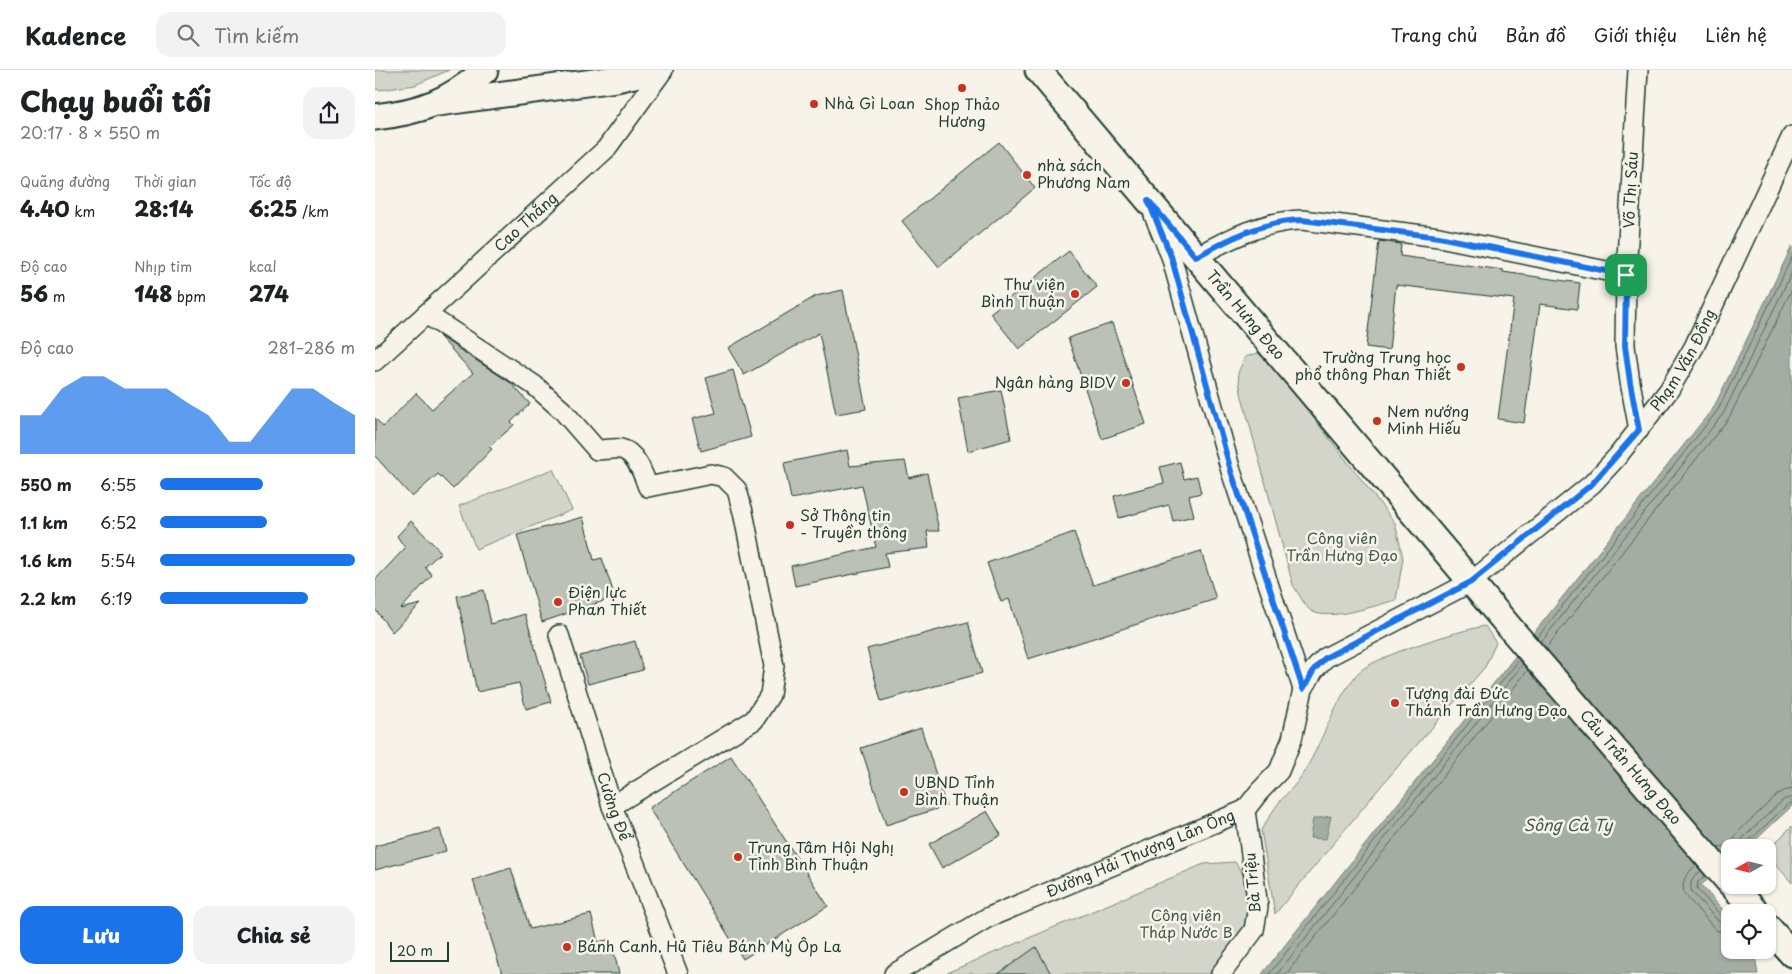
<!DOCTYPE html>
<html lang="vi">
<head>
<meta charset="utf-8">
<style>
  body { margin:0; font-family:"Playpen Sans",sans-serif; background:#f2f2f2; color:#202124; height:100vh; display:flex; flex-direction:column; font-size:19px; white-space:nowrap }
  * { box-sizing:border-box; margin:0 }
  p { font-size:16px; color:#757577 }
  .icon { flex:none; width:28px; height:28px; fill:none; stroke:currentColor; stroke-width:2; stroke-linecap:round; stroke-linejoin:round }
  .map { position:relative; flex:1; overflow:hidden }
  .side { display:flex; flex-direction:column; background:#fff; width:375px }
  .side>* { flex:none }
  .needle { width:32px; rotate:262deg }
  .buttons { position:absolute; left:1346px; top:769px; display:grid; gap:10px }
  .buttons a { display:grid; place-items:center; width:55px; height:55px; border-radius:10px; background:#fff; box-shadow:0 1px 4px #0004; font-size:25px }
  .scale { position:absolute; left:15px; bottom:12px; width:59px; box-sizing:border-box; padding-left:5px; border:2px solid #1f3d34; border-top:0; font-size:14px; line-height:18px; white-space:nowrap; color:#1f3d34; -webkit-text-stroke:4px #f7f3e8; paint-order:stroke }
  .pin { position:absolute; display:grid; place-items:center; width:42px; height:42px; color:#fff; margin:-21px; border-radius:10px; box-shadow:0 2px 8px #0006 }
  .round { display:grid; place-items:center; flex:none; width:52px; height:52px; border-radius:15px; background:#f2f2f2 }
  .overview { display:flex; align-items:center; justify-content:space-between; height:85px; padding:0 20px }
  h1 { font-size:28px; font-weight:800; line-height:38px }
  .figures { display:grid; grid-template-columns:repeat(3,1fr); gap:8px; height:85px; padding:5px 20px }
  .figures div { display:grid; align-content:center }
  .figures b { font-size:21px; font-weight:800 }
  .figures small { font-size:14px; font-weight:400 }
  .figures p { font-size:14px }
  .chart { height:140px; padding:10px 20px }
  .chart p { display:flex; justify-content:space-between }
  .chart svg { width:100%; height:90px; margin-top:5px; fill:#1a73e8; opacity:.7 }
  .cta { display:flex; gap:10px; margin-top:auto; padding:10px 20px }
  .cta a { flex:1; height:58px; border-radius:15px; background:#1a73e8; color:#fff; font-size:20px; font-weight:800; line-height:58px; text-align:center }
  .cta a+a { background:#f2f2f2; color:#202124 }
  ul { padding:0 20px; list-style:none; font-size:16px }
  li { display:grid; grid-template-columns:80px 60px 1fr; align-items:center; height:38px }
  li i { height:12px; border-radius:6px; background:#1a73e8 }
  header { display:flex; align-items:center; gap:30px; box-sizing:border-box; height:70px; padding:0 25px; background:#fff; border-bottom:1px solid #e0e0e0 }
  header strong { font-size:24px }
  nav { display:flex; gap:28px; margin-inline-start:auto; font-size:18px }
  .search { width:350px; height:45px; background:#f2f2f2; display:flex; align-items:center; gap:12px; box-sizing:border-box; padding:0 18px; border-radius:15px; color:#757577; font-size:19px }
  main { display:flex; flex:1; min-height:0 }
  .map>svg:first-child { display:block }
</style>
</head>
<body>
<header>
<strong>Kadence</strong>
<div class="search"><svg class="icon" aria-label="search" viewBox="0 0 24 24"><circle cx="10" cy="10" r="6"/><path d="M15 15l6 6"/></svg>Tìm kiếm</div>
<nav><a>Trang chủ</a><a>Bản đồ</a><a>Giới thiệu</a><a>Liên hệ</a></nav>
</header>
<main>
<section class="side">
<div class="overview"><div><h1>Chạy buổi tối</h1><p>20:17 · 8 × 550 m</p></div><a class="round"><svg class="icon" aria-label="share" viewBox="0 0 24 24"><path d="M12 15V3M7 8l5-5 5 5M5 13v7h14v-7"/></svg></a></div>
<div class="figures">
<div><p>Quãng đường</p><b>4.40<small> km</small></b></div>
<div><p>Thời gian</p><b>28:14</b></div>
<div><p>Tốc độ</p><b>6:25<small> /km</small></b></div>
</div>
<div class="figures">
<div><p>Độ cao</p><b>56<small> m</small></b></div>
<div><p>Nhịp tim</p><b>148<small> bpm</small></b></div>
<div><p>kcal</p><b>274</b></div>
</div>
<div class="chart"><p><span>Độ cao</span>281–286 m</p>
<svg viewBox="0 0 160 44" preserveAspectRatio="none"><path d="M0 44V25L10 25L20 12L30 6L40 6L50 12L60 12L70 12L80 19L90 25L100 38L110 38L120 25L130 12L140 12L150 19L160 25V44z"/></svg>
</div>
<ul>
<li><b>550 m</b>6:55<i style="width:53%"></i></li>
<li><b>1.1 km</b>6:52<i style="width:55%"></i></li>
<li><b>1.6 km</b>5:54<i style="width:100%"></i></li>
<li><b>2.2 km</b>6:19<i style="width:76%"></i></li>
</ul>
<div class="cta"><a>Lưu</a><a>Chia sẻ</a></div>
</section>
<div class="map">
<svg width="1417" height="904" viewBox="0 0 1417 904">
  <rect width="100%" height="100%" fill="#f7f3e8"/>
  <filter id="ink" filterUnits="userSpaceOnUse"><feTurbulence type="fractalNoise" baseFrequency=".02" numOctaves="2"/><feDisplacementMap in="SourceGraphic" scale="10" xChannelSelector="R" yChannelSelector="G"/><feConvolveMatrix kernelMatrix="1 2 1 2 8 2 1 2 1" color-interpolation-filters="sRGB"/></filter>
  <g filter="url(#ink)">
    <!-- green -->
    <path fill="#d3d5ca" stroke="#79897f" d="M0,0H74L40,15L5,20L0,19Z
      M883,283L899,297L1020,453L1028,488L1021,530C1002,535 954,552 936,541C931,538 922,521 918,515L866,323L863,303L870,287Z
      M178,399L197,440L101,479L84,436Z
      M1110,556L1121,573L1110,597L1006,716L900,844L886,760C891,753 895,745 900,738C908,726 920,717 927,705C948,673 957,634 982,604C996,587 1085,560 1110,556Z
      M1417,756V813L1392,784L1393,780Z
      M860,792L882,826L863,868L834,904H571L576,901L829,794Z"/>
    <!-- water -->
    <path fill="#a4ada3" stroke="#6f8077" d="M1417,176V736L1373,777L1355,778V792L1326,815L1355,848V880H1379L1383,904H887L1339,337Z
      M956,746L951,769L935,768L938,749Z"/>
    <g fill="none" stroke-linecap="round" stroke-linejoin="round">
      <!-- shore -->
      <path stroke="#546a60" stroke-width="1" d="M1162,568L1343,340L1417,187
        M1166,572L1348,344L1417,202
        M1171,578L1354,348L1417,219
        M1343,778L1356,774L1362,763L1403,724L1409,721L1417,719
        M1364,778L1365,772L1369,767L1408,730L1417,727
        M1371,778L1373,772L1412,735L1417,733
        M1321,795C1311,804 1305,812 1310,825L1341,860L1348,863L1355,864
        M1326,801C1319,807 1313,811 1317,822L1345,853L1355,857
        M1330,806L1323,812L1322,819L1349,849L1355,851
        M894,904L1144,590
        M902,904L1148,594
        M911,904L1153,600"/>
    </g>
    <!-- building -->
    <path fill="#bbc1b6" stroke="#1f3d34" d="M624,72L660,118L564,197L527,151Z
      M1004,171L1026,174L1025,186L1128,200V202L1205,213L1202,239L1165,234L1149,353L1123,349L1139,229L1021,215L1014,280L991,277Z
      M694,181L722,217L644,279L615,243Z
      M468,220L491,339L461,344L444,263L369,305L353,278L441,226Z
      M737,253L771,354L727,369L693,268Z
      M64,266L136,313L155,334L136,352L139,355L114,377L117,379L78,419L63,404L37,427L0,386V348L8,357L41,323L57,339L98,303Z
      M358,300L376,367L326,381L317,349L341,343L331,308Z
      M626,320L636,369L593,381L583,328Z
      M472,380L475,396L530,391L534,408L552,403L564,461H552L554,478L510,483L513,497L420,516L416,496L501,477L487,415L416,429L409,393Z
      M805,392L809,409L822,406L826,423L814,426L819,446L798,451L794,435L744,448L739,426L789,413L785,397Z
      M208,447L219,490L227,488L240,527L167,552L142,465Z
      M36,451L66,482L50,497L57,505L26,539L46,534L17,562L0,539V510L30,478L22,466Z
      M699,462L718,515L826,481L841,529L653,589L634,529L626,532L612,493Z
      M109,520L116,554L150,544L176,632L151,639L144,613L102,622L82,526Z
      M593,552L607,603L506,631L492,579Z
      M260,571L268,600L213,614L205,586Z
      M546,658L571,736L511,755L486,678Z
      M356,686L453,836L368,889L274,738Z
      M612,741L626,765L567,798L554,774Z
      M65,759L71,781L0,800V776Z
      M136,798L155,859L216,844L223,872L236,869L244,904H127L98,810Z
      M661,877L676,904H623Z"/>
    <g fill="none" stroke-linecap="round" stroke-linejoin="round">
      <!-- minor casing -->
      <g stroke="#1f3d34" stroke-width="22">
        <g id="minor">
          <path d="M1263,0L1251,205L1250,276L1255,312L1264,360"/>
          <path d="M779,145L796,186L856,401L928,619"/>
          <path d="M821,187C853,169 889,151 927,150L1064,167L1251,205"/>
          <path d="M51,244L159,315L188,341L222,380C229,380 238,378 246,379C261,382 268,404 273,417L336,404L349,407L362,420L368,442L399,596L395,625L379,650L237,736"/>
          <path id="s1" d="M0,291L231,79L288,0"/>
          <path id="s2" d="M184,565L237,736L303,904"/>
          <path id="s3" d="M519,904L612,848L870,740L884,722L904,701L917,669L928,619L939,600L950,588L1096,512L1217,414L1242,387L1294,320L1319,277L1417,66"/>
          <path d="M846,904L879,860L883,837L870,740"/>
        </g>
      </g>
      <!-- major casing -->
      <g stroke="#1f3d34" stroke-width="29">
        <g id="major">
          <path id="s4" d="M663,0L1136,559L1355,813"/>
          <path d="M63,33L241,9L281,0"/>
          <path d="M0,47C45,42 76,31 110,0"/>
          <path d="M1357,815L1381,842"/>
          <path d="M1392,856L1417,884"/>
        </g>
      </g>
      <!-- minor -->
      <use href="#minor" stroke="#f7f3e8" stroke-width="19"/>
      <!-- major -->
      <use href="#major" stroke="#f7f3e8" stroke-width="25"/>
    </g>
  </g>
  <g fill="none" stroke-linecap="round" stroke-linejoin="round" filter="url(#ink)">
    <!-- route casing -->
    <g stroke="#fff" stroke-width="10">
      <path id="route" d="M773,130L821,187C853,169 889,151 927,150L1064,167L1251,205L1250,276L1255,312L1264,360L1217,414L1096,512L950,588L939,600L928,619L856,401L796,186Z"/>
    </g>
    <!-- route -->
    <use href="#route" stroke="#1a73e8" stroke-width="6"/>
  </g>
  <!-- markers -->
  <g fill="#c8321e" stroke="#f7f3e8" stroke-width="2">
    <circle cx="587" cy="18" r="5"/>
    <circle cx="439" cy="34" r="5"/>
    <circle cx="652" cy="105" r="5"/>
    <circle cx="700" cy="224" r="5"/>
    <circle cx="1086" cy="297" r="5"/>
    <circle cx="751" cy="313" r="5"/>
    <circle cx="1002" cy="351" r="5"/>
    <circle cx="415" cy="455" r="5"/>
    <circle cx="183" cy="532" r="5"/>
    <circle cx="1020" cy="633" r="5"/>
    <circle cx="529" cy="722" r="5"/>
    <circle cx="363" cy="787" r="5"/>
    <circle cx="192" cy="877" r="5"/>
  </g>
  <g text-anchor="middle" stroke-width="5" stroke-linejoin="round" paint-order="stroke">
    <!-- poi labels -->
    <g font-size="15" fill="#1f3d34" stroke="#f7f3e8" text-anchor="start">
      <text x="449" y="39">Nhà Gì Loan</text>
      <text x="587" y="40" text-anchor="middle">Shop Thảo<tspan x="587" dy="17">Hương</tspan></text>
      <text x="662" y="101">nhà sách<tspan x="662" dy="17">Phương Nam</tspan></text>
      <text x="690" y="220" text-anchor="end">Thư viện<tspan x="690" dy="17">Bình Thuận</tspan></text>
      <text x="1076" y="293" text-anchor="end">Trường Trung học<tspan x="1076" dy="17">phổ thông Phan Thiết</tspan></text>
      <text x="741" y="318" text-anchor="end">Ngân hàng BIDV</text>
      <text x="1012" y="347">Nem nướng<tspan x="1012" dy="17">Minh Hiếu</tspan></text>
      <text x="425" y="451">Sở Thông tin<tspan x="425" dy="17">- Truyền thông</tspan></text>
      <text x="193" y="528">Điện lực<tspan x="193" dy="17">Phan Thiết</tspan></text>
      <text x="1030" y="629">Tượng đài Đức<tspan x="1030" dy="17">Thánh Trần Hưng Đạo</tspan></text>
      <text x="539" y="718">UBND Tỉnh<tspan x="539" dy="17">Bình Thuận</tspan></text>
      <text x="373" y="783">Trung Tâm Hội Nghị<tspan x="373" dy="17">Tỉnh Bình Thuận</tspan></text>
      <text x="202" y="882">Bánh Canh. Hů Tiêu Bánh Mỳ Ôp La</text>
    </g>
    <!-- street labels -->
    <g font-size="15" fill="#1f3d34" stroke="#f7f3e8">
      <text transform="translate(1256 120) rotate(-87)" y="5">Võ Thị Sáu</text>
      <text dy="5" stroke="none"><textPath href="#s1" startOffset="205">Cao Thắng</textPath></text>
      <text dy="5" stroke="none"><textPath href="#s4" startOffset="321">Trần Hưng Đạo</textPath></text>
      <text dy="5" stroke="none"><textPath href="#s3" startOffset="1039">Phạm Văn Đồng</textPath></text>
      <text dy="5" stroke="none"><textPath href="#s4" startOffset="915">Cầu Trần Hưng Đạo</textPath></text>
      <text dy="5" stroke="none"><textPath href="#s2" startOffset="180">Cường Để</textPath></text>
      <text dy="5" stroke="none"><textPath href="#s3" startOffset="275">Đường Hải Thượng Lãn Ông</textPath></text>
      <text transform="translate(878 813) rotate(-95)" y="5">Bà Triệu</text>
    </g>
    <!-- park labels -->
    <g font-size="15" fill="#435b52" stroke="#f7f3e8">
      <text x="967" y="474">Công viên<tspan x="967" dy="17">Trần Hưng Đạo</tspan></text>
      <text x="811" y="851">Công viên<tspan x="811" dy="17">Tháp Nước B</tspan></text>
    </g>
    <!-- water labels -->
    <g font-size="16" font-style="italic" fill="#405950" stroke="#f7f3e8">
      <text x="1193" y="761">Sông Cà Ty</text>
    </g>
  </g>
</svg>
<div class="buttons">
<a><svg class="needle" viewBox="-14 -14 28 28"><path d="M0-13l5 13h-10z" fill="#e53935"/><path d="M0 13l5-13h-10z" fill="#757577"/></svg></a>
<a><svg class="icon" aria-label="locate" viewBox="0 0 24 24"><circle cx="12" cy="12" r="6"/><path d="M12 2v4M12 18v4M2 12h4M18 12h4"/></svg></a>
</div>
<div class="scale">20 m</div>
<div class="pin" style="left:1251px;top:205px;background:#1e9e55"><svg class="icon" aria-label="arrive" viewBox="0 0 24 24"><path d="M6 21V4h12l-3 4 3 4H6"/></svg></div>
</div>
</main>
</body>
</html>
